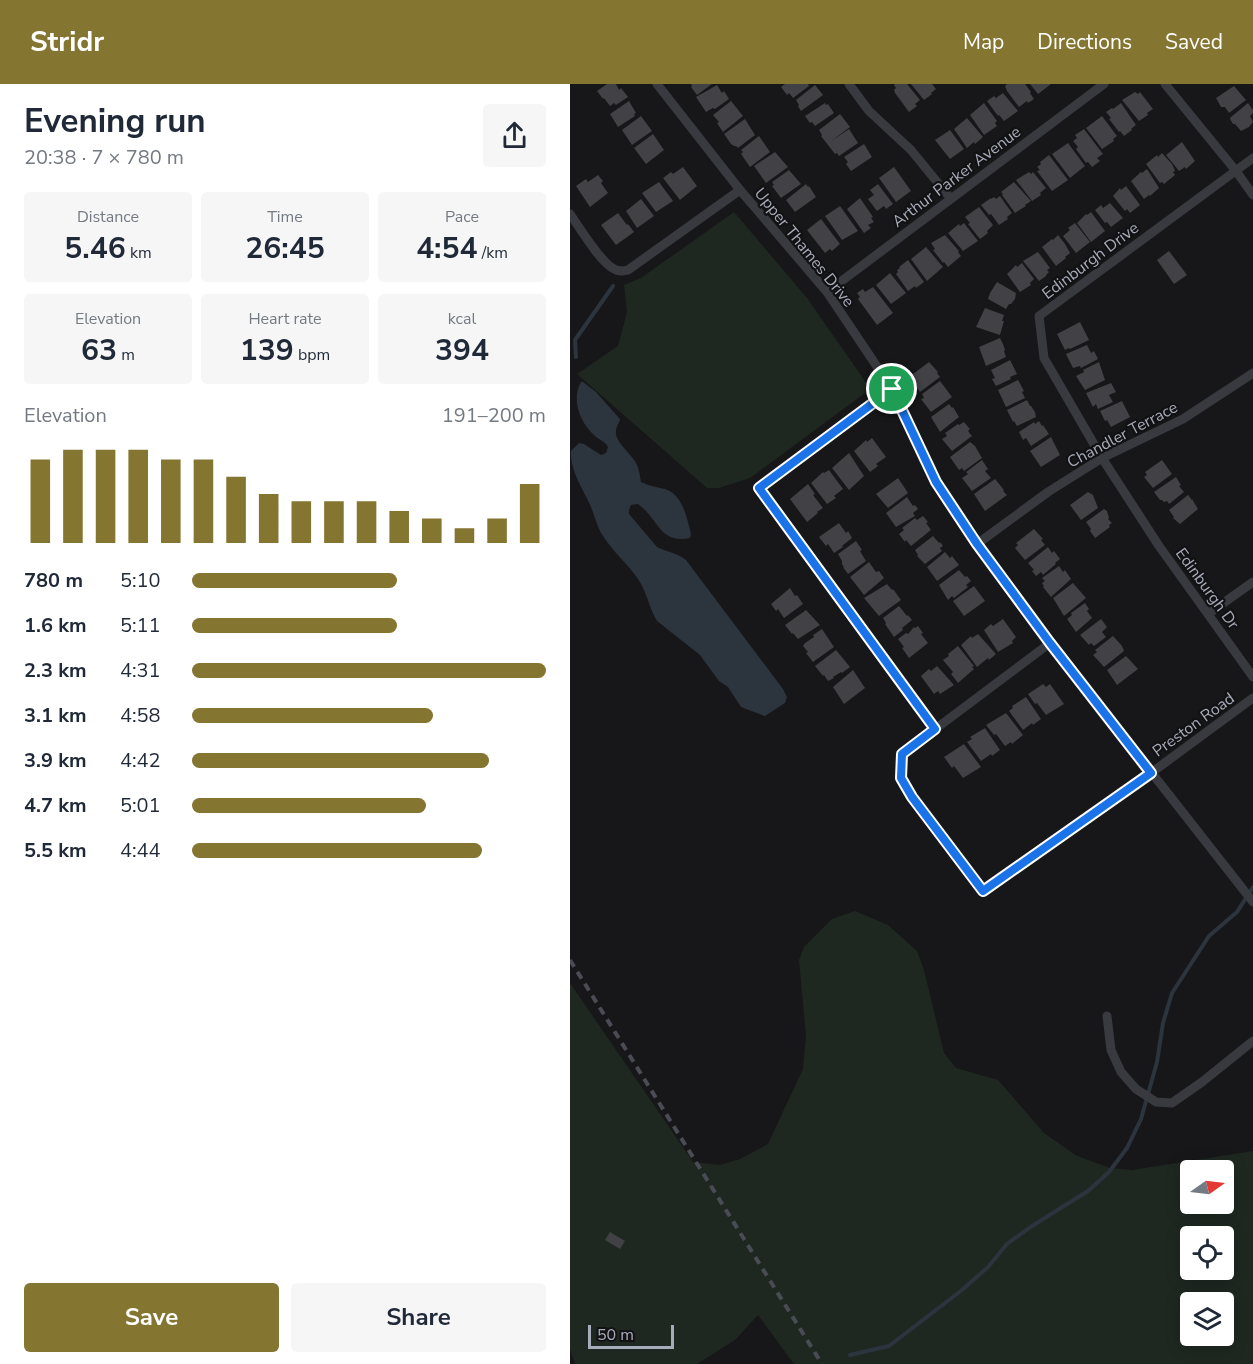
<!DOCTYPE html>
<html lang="en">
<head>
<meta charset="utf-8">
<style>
  body { margin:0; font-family:"Nunito Sans",sans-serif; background:#f6f6f7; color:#1f2937; height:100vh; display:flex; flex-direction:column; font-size:22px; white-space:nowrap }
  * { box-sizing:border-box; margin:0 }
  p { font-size:20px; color:#747a83 }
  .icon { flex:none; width:33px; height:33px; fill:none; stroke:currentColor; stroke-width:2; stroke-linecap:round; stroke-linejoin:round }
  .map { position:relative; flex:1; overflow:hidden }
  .details { display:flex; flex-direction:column; background:#fff; width:570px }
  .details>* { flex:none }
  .needle { width:39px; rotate:76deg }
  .fabs { position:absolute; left:610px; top:1076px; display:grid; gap:12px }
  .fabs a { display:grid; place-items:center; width:54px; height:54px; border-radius:6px; background:#fff; box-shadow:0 3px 15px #0003; font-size:30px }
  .scale { position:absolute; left:18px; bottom:15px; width:86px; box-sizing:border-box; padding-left:6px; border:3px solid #a8abba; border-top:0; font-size:16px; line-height:21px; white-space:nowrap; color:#a8abba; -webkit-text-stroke:4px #121214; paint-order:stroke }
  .pin { position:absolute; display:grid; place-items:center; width:51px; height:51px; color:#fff; margin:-26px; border:3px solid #fff; border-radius:50%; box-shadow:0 2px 6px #0007 }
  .round { display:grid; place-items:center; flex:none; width:63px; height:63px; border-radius:6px; background:#f6f6f7 }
  .head { display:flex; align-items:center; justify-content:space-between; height:102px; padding:0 24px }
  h1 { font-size:33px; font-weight:700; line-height:45px }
  .figures { display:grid; grid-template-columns:repeat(3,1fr); gap:9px; height:102px; padding:6px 24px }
  .figures div { display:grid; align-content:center; border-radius:6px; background:#f6f6f7; text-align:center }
  .figures b { font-size:30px; font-weight:700 }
  .figures small { font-size:16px; font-weight:400 }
  .figures p { font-size:16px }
  .chart { height:168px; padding:12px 24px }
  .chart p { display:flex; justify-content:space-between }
  .chart svg { width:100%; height:108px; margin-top:6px; stroke:#847531; stroke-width:6 }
  .action { display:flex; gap:12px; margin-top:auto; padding:12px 24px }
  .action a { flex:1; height:69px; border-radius:6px; background:#847531; color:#fff; font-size:24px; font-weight:700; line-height:69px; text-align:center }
  .action a+a { background:#f6f6f7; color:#1f2937 }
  ul { padding:0 24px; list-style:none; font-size:20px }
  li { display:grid; grid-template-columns:96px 72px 1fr; align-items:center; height:45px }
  li i { height:15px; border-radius:8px; background:#847531 }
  header { display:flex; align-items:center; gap:36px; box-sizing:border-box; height:84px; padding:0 30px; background:#847531; color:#fff }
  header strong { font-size:28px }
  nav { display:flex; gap:33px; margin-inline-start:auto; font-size:21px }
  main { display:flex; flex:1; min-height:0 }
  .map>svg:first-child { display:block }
</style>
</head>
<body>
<header>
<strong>Stridr</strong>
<nav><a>Map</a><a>Directions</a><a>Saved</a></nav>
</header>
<main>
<section class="details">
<div class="head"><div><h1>Evening run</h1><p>20:38 · 7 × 780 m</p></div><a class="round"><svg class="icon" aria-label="share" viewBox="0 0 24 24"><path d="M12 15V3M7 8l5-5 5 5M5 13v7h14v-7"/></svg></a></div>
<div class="figures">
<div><p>Distance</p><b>5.46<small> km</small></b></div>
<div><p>Time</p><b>26:45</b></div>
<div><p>Pace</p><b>4:54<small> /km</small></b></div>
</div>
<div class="figures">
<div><p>Elevation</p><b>63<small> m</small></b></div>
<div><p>Heart rate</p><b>139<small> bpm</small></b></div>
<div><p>kcal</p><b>394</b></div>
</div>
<div class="chart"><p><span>Elevation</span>191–200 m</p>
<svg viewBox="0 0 160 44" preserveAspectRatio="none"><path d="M5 44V10M15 44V6M25 44V6M35 44V6M45 44V10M55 44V10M65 44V17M75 44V24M85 44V27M95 44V27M105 44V27M115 44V31M125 44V34M135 44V38M145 44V34M155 44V20"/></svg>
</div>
<ul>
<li><b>780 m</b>5:10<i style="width:58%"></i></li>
<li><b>1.6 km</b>5:11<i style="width:58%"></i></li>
<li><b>2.3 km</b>4:31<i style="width:100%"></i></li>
<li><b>3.1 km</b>4:58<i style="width:68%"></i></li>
<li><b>3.9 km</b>4:42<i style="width:84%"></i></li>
<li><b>4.7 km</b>5:01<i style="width:66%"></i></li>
<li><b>5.5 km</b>4:44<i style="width:82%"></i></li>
</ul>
<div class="action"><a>Save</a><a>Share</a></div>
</section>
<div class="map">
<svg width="683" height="1280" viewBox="0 0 683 1280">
  <rect width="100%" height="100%" fill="#171719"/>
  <!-- green -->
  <path fill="#1e2821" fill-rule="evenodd" d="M164,128L237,214L297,300L299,306L180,394L149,404H137L7,290L48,262L57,228L54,201L71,194Z
    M285,827L318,841L347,867L354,886L374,969L386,984L428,996L474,1049L507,1072L540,1084L562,1086L683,1067V1280H224L188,1231L165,1256L127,1280H5L0,1265V899L123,1078L150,1081L170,1075L198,1060L233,985L236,951L229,876L234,863L262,835ZM621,1086H654V1119H621ZM621,1152H654V1185H621ZM621,1218H654V1251H621Z"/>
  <!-- water -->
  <path fill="#2c343e" d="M11,298H13L26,308L49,334L50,336C48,341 45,345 46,350C47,359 61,370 66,379C69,384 70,392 71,398C79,402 87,403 95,405C113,411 117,434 121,450L120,454C89,460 89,435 68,420L61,421L59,426V430L87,463C97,468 108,469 116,476L213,605L217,613L215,619L195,632L171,623L158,603L149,597L130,571L87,537C79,524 77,508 68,495C58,480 43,468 33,452C27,443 25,433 21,423C13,404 0,388 1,367L9,359L14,360L31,371L36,369L38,363C35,357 29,356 24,351C10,338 1,316 11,298Z"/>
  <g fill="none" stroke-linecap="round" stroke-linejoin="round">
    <!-- stream -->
    <path stroke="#2c343e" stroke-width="4" d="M6,273L5,256L43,202
      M280,1271L319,1262L392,1206L418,1183L437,1160L462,1142L518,1107L539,1088L557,1064L571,1035L587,978L593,939L602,909L639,852L667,828L683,803"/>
  </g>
  <!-- building -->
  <path fill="#414146" d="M37,0H46L49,6L51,4L58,13L46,21L44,19L40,22L34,14L33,15L27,7Z
    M121,0H142L127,11L121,3L122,2Z
    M215,0H238L239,2L223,14L219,9L217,11L211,3Z
    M325,0H337L350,16L345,20L347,22L339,28L325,9L324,6L326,4L324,1Z
    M341,0H362L366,5L361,9L362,10L354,16Z
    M437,0H455L461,8L460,9L464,15L458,19L457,17L449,23L437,7L435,2Z
    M460,0H481L468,10Z
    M147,1L152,9L154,7L159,15L145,25L143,24L136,28L126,13Z
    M245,1L253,11L231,27L228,22L229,21L226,16Z
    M664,2L676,16L659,29L655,23H651L646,14Z
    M565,8L568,10L570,8L583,25L577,29L578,31L569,37L552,16Z
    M433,9L448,27L434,37L429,31L428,32L417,17L424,12L426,14Z
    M59,17L66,29L64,30L65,32L48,43L40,30Z
    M161,17L173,32L153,48L147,39L149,38L143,31Z
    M255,19L256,21L258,20L264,29L245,42L242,38L240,39L235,32Z
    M414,19L427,37L425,39L427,42L414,51L400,31Z
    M551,19L566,41L561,45L562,46L554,52L550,47L549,48L539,35L541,34L536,28L542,24L543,25Z
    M678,19L683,26V29L680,32L683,38L679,43L671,47L665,40H663L660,35L661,33Z
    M270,30L280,43L260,58L279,45L288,59L269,72L267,69L265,70L251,52L252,51L249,46Z
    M71,32L82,47L62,61L52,46Z
    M532,32L547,52L543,55L544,57L532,65L516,44Z
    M397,34L413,53L405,60L404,58L397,64L384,45Z
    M175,35L185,51L168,64L166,62H164L161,60L154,50Z
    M514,45L533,70L527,74L530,77L522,83L518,78L516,79L506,65L508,63L503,57L507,54L505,51Z
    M380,46L394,65L380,75L365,56Z
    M83,50L94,66L76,80L64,64Z
    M189,52L200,68L180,83L171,70L173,68L171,66Z
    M612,58L625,77L616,85L615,83L609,87L596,71Z
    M498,59L515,82L500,94L482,70Z
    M294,60L302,73L281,87L276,80L278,78L274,73Z
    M205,68L218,83L196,99L184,82Z
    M592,69L602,80L605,87L603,88L605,91L594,100L592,98L590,99L576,80L587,71L588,73Z
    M479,71L498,96L482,107L467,87L470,86L467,83L471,80L470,78Z
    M113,83L127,102L110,116L93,94L101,88L103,90Z
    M324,83L341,107L326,118L309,94Z
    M577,85L589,104L580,112L579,111L574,115L561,97L571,88L572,89Z
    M219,86L231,100L211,114L202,102L204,101L202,98Z
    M459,88L461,90L463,88L476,104L470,109L471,111L462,117L446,96Z
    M28,91L33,97L31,99L38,109L20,123L6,102L16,95L18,98Z
    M89,98L103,117L86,128L72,109Z
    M444,98L461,117L455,121L456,122L445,129L432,111L433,110L431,108Z
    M236,100L238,103L239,102L246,113L225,128L216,116Z
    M308,100L323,120L316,125L314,122L307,127L298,115L304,111L300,106Z
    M556,102L570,121L560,129L557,125L555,127L543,112L550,104L551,106Z
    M430,112L442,129L437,133L438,135L429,141L421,130L419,131L411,121L421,114V115L424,113L426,115Z
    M290,114L303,133L301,134L304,138L298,141L301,144L294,149L277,125Z
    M71,115L84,132L67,144L56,127Z
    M540,119L553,134L541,143L537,138L535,139L525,126L531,121L533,124Z
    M270,122L288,147L272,156L255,132Z
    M409,123L423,141L417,147L418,149L410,155L398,140L400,139L395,133Z
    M521,128L535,147L521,158L507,139L516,130L517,131Z
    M48,129L57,141L58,140L64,148L46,161L31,141Z
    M251,135L270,160L262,167L260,165L255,169L237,146Z
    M394,139L408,157L393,167L378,149L389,140L390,142Z
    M505,139L520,158L506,169L493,152L500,146L498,144Z
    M375,151L389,167L388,168L391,172L378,183L374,178L373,179L363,166L365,165L361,159Z
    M488,151L495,160L500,169L495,173L496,174L486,182L472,163L482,155L483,156Z
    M356,163L373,183L357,197L341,175Z
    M599,167L617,191L604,200L587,176Z
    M468,168L480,184L477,186L479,188L476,191V192L469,197L453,177Z
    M338,176L354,198L346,204L345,202L338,207L326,190L328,188L327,186L330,184L329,183Z
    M452,179L464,195L460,199L461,201L450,208L437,190L446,181L447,183Z
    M320,189L336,209L321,220L306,201Z
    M427,198L446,209L445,215L441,220H439L436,225L418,215L420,209Z
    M303,203L323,229L307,241L288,215L290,213L287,209L293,205L295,208Z
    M415,224L434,231L432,237H434L430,251L406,243Z
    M510,238L519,256L500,265L499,264L495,266L487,250Z
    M430,254L433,260L435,266L434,267L436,273L416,282L409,263Z
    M517,261L521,269L524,267L528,275L511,284L510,282L503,284L496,270Z
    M440,276L447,290L440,293L441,295L426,302L422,295L425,294L421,286Z
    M359,278L368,288L367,289L370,293L350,308L339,293Z
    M529,278L535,296L515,306L506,292L514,288L513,286Z
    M448,296L454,307L452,308L455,314L436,323L428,306Z
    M370,297L382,313L361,328L351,315L354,314L352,310Z
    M541,299L546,308L539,311L543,318L528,325L526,320L523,323L516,309Z
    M457,316L460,322H461L465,328L466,333L447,342L444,337L443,338L437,326Z
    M552,317L560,333L541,343L537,336L535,337L530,327Z
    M379,320L382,324L383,323L389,333L370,348L361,333Z
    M469,337L472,342L473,341L479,350L461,362L456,354L453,356L449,348L464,338L465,340Z
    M394,338L400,345L398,347L402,352L382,367L372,355L377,352L375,349L388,340L389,341Z
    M481,353L490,371L471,383L460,367Z
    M302,354L316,373L306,380L308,382L300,388L284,367L296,356L297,358Z
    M400,358L405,362L412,374L394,387L392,384L389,386L380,373Z
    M279,369L294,392L279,406L262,384Z
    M412,376L418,385L415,387L421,394L402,407L392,394L398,390L396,388Z
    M592,376L602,390L583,404L574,393L577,391L575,388Z
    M259,386L273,405L264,412L266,414L257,420L241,399L253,388L254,389Z
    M606,393L611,401L609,402L614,408L599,420L597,417L594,418L592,416H590L584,408Z
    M328,394L338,409L318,424L306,410Z
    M425,395L434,406L433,407L437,411L415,427L404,410Z
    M238,400L245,410L243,411L253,424L247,428L248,429L237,438L220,415Z
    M518,408L523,411L528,424L511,436L500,421Z
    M618,411L622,416V415L628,425L610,440L603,434L604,433L599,426Z
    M337,413L343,422L345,421L348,425L343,429L345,432L326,443L316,429Z
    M534,425L537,427L539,434L538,435L542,439L539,441L540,443L525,454L520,447L521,445L516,438Z
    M353,432L358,438L356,439L361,446L341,462L336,456L335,458L329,450L334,446L332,444L345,434L347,436Z
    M269,439L276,449L278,447L282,454L272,462L273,463L264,469L258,460L256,462L249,453Z
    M464,445L473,455L471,456L475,461L455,476L445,464L448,461L446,459Z
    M363,452L369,459L370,458L373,462L370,464L372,467L355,480L347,472L348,471L345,466Z
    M286,457L292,466L290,467L296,477L278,490L273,483H274L272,480V477L268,470Z
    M478,463L482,469L484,467L490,475L485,479L486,480L473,491L471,488L466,492L462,487L464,486L458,479Z
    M375,468L380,474L382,472L389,481L367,497L357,483Z
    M299,478L306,488L309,487L314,494L294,511L280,493Z
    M489,482L493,488L495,486L501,495L481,513L473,503L474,502L472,499L475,497L472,494Z
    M389,486L395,493L397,492L401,497L396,501L398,503L384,514L382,512L378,516L369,501Z
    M503,499L516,514L494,532L483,514Z
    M317,500L322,506L323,505L331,516L309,532L294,514Z
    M404,502L415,517L394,532L383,517Z
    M220,504L225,512L227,511L233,520L214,534L208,525L206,527L201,520Z
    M515,519L519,525L517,527L522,534L506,548L497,535L502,531L501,529Z
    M329,522L337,532L338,531L342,536L332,544L333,546L324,553L315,540L316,539L313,534Z
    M236,526L250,541L228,555L223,549L222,550L215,541Z
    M433,535L446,553L442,557L443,559L428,568L414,546L421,540L423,542Z
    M531,535L537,543L532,548L536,553L524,562L521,559L519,561L510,551Z
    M348,542L353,549L351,550L358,559L339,574L332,564L334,563L328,555L336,549L338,550L344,543L345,544Z
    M252,545L264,563L243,578L236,569L238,568L233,562L235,559L244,553L243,551Z
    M408,550L426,570L419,576L418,574L407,583L391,561L401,552L402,554Z
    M543,552L552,562L554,567L534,583L523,571L527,568L525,566Z
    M388,562L404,582L402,583L404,585L388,599L381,590L383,588L373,576L379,572L378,570Z
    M266,566L280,583L272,589L271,588L263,593L264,594L258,597L254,591L253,592L245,582Z
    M556,572L568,585L547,601L537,586Z
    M367,582L384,601L370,610L368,607L364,610L351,592L359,585L361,587Z
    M283,586L295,604L274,620L263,603Z
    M473,600L476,603L480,600L494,620L476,631L467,619L465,620L458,610Z
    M456,613L471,635L463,641L462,639L453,646L439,627L443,624L442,622Z
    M436,629L453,651L442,660L441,658L435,662L426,650L424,651L416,641Z
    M415,644L430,666L422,672L421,670L411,677L397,658L402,655L400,653Z
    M394,660L411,683L393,694L384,682L382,684L374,673Z
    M40,1148L55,1157L50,1165L35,1156Z"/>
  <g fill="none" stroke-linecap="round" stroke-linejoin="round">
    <!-- street -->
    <path stroke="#393a40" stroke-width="9" d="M87,0L170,106L257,208L322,305L366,398L407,460L480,559L683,818
      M279,0L299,27L341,66L381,115
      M595,0L666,87L683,111
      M683,74L469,232L474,274L532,374L589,462L683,593
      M0,130C10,144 30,178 44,185C49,188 53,187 58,186L170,106
      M257,208L534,0
      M322,305L189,404L365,645
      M407,460L478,408L532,374L613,335L683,289
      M638,530L683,498
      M480,559L332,670L331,694L342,713L413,807L581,689L683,614
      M537,932L541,966L551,988L566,1005L586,1018L602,1019L632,998L683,957"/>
    <!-- rail -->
    <path stroke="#4a4b54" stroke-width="4" stroke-dasharray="8 6" stroke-linecap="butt" d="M0,876L252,1280"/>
  </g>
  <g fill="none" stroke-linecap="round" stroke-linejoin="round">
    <!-- route casing -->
    <g stroke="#fff" stroke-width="12">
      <path id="route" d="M322,305L366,398L407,460L480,559L581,689L413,807L342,713L331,694L332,670L365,645L189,404Z"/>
    </g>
    <!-- route -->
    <use href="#route" stroke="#1a73e8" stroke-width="8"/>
  </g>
  <g text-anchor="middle" stroke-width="4.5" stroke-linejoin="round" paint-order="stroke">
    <!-- street labels -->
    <g font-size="16" fill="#a8abba" stroke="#121214">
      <text transform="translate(386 92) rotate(-37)" y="6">Arthur Parker Avenue</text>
      <text transform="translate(235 163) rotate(51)" y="6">Upper Thames Drive</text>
      <text transform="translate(520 176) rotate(-37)" y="6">Edinburgh Drive</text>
      <text transform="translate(552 350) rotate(-28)" y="6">Chandler Terrace</text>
      <text transform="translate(638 504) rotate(54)" y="6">Edinburgh Dr</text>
      <text transform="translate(623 640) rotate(-36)" y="6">Preston Road</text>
    </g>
  </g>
</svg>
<div class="fabs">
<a><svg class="needle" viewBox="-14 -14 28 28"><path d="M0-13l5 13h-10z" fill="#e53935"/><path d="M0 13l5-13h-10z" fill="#747a83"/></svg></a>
<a><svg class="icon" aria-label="locate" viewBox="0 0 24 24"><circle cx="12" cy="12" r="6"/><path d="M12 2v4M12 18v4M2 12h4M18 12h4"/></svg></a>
<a><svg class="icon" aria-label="layers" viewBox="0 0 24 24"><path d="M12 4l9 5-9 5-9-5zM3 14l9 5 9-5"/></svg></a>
</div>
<div class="scale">50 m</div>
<div class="pin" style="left:322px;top:305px;background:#1e9e55"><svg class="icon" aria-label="arrive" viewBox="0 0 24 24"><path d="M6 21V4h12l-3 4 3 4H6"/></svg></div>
</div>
</main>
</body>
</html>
